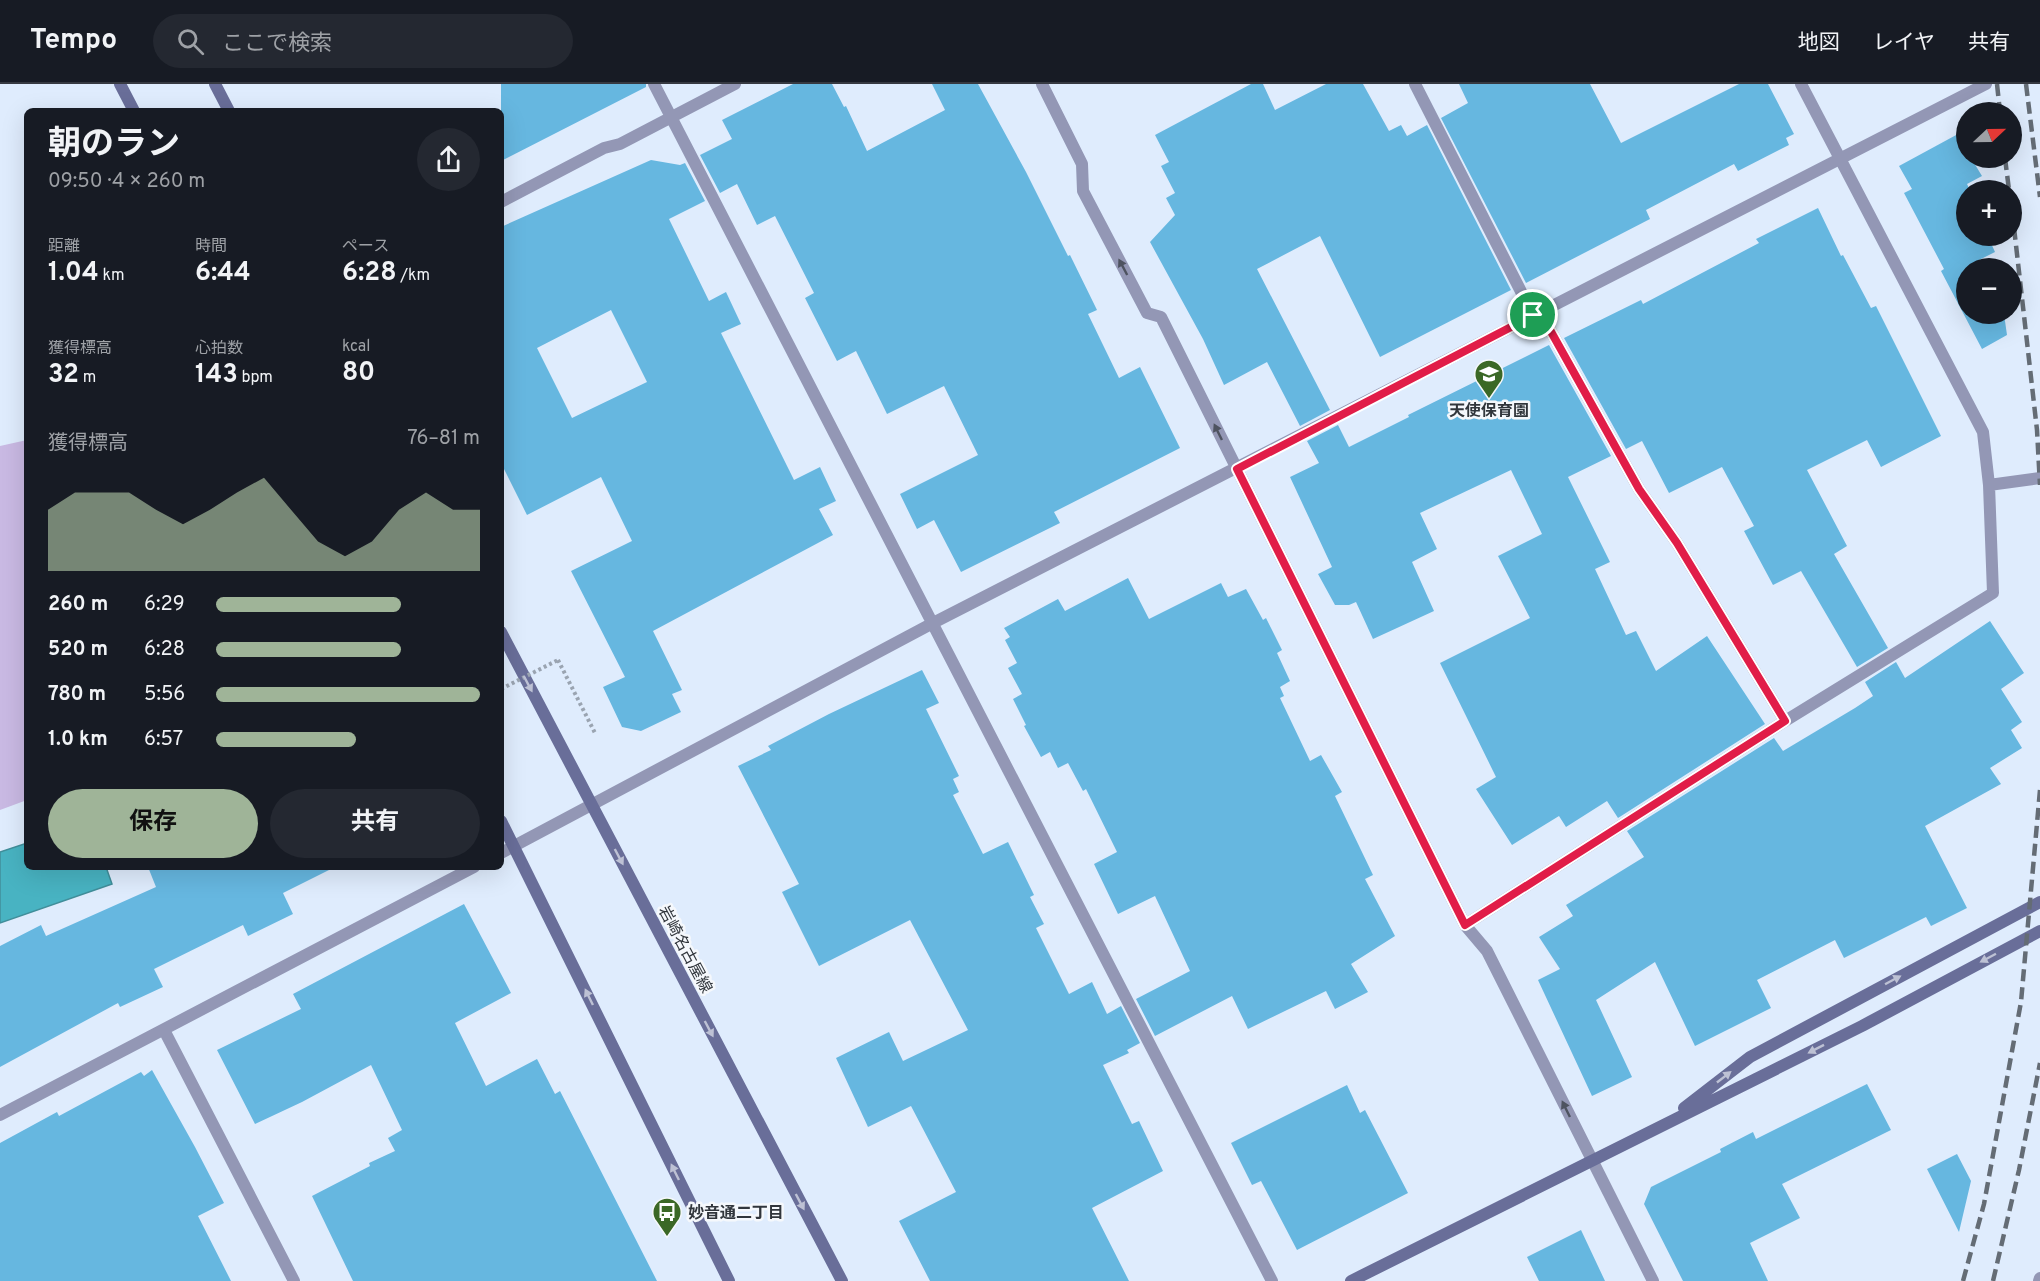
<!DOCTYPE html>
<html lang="ja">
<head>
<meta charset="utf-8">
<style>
  body { margin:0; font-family:Overpass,"Noto Sans JP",sans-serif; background:#242831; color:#f1f3f6; height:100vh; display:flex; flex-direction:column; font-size:22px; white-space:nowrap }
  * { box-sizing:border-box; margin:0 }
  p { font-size:20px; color:#9ea1a6 }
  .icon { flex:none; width:33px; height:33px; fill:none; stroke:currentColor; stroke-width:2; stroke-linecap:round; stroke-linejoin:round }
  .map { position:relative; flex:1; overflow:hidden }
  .details { position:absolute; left:24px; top:24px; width:480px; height:762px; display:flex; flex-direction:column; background:#171b24; border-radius:9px; box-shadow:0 6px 24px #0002 }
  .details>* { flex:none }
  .needle { width:39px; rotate:68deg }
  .tools { position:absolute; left:1956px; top:18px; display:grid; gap:12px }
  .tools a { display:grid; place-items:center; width:66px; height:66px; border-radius:50%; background:#171b24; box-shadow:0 6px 24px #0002; font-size:30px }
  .pin { position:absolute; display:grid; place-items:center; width:51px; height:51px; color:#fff; margin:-26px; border:3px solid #fff; border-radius:50%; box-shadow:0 2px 6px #0007 }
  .round { display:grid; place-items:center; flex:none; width:63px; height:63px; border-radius:32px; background:#242831 }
  .overview { display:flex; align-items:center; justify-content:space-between; height:102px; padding:0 24px }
  h1 { font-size:33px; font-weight:700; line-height:45px }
  .metrics { display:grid; grid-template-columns:repeat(3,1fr); gap:9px; height:102px; padding:6px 24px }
  .metrics div { display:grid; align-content:center }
  .metrics b { font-size:26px; font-weight:700 }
  .metrics small { font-size:16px; font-weight:400 }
  .metrics p { font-size:16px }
  .chart { height:168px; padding:12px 24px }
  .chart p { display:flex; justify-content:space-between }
  .chart svg { width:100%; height:108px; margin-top:6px; fill:#9fb498; opacity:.7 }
  .cta { display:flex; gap:12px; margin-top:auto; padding:12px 24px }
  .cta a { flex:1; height:69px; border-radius:36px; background:#9fb498; color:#111; font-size:24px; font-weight:700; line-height:69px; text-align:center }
  .cta a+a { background:#242831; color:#f1f3f6 }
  ul { padding:0 24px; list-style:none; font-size:20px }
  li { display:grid; grid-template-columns:96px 72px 1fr; align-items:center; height:45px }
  li i { height:15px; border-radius:8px; background:#9fb498 }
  header { display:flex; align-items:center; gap:36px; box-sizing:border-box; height:84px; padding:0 30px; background:#171b24; border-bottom:2px solid #363941 }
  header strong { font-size:28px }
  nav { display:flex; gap:33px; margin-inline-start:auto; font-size:21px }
  .search { width:420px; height:54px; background:#242831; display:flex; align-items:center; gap:15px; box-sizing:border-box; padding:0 21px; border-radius:33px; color:#9ea1a6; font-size:22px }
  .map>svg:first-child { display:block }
</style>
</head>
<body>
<header>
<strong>Tempo</strong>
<div class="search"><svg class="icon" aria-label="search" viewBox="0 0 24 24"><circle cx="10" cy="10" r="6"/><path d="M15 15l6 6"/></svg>ここで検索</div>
<nav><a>地図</a><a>レイヤ</a><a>共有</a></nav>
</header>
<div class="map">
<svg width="2040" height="1197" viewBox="0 0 2040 1197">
  <rect width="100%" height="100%" fill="#dfecfd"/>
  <!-- green -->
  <path fill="#c9b9e3" d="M27,356V716L0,726V362Z"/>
  <!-- water -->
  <path fill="#48b3c2" stroke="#418e9a" stroke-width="1.5" d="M27,759V783H106L112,800L0,839V768Z"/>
  <!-- building -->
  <path fill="#66b7e0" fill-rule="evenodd" d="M501,0H646V3L501,77Z
    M793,0H832L844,23L846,22L867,67L945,26L932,0H978L1026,88L1068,172L1070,171L1097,226L1088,230L1119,294L1140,283L1180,364L1054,428L1060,439L961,488L934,436L917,445L900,410L978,371L944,302L887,330L856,267L837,277L805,214L814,209L775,132L757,141L737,100L720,109L700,71L732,55L722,36Z
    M1251,0H1263L1275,26L1326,0H1363L1389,47L1401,41L1407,52L1427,41L1511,206L1380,273L1320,152L1257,185L1330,326L1300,342L1267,278L1224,301L1203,255L1150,158L1175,131L1166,114L1175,109L1161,82L1169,78L1155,51Z
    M1459,0H1590L1621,59L1739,0H1768L1794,50L1786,54L1789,61L1738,87L1734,80L1646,126L1650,135L1526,199L1441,34L1468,19Z
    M1958,50L1966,65V74H1971L1982,92L1967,100L1970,106H1966V152H1992L1994,155L1990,157L1995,168L1979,176L1984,184H1966V230H2004L2007,251L1982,265L1941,187L1944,185L1904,109L1912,105L1899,82Z
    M651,76L680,81L685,79L705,117L669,135L709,217L726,208L741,240L721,249L794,396L820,383L836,417L819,425L833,451L653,547L682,606L672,610L681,628L641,647L622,643L603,603L625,593L571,487L632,457L601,393L527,431L501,379V143ZM611,226L647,298L572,334L537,264Z
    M1818,124L1841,172L1843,171L1871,224L1876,222L1941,352L1881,383L1867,356L1807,386L1847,462L1834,470L1888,564L1857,583L1801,487L1773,501L1744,447L1754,442L1722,383L1669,409L1642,357L1626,365L1564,254L1641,216L1643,220L1759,159L1756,155Z
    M1549,261L1611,372L1568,393L1610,478L1595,485L1626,551L1636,547L1656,587L1707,552L1765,640L1618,734L1607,717L1566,743L1559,732L1512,761L1476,705L1496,693L1440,579L1530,534L1498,472L1542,450L1511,386L1420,429L1437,465L1412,478L1434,527L1373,555L1356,518L1349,521H1335L1318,490L1332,483L1290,393L1319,379L1307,357L1338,341L1349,363L1409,333L1408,331Z
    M1128,494L1149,535L1221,499L1228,513L1246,505L1263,536L1266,534L1282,566L1277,569L1290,597L1280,603L1284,612L1280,614L1310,677L1321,671L1342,708L1335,712L1373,791L1365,795L1395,852L1351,880L1368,908L1335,925L1326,907L1248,945L1232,912L1155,952L1136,915L1190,887L1155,812L1118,830L1094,780L1117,768L1086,705L1083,707L1068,679L1058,684L1050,668L1041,673L1024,642L1026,641L1013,615L1022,610L1008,584L1017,579L1005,556L1010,553L1004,544L1058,515L1065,527Z
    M1990,537L2024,589L2001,605L2022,638L2011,646L2022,664L1990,684L2001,700L1925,742L1967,824L1931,842L1926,833L1844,874L1835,856L1757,896L1771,924L1695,962L1655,878L1596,916L1632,993L1592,1012L1538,896L1560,885L1539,853L1573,832L1566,821L1644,773L1627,747L1774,654L1783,667L1855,624L1873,612L1865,598L1896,578L1905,594Z
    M922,586L939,619L926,625L959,692L953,695L959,708L953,711L983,770L1008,758L1034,811L1030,813L1044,840L1036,844L1069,910L1092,898L1107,930L1121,922L1140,959L1127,966L1129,969L1103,981L1132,1040L1139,1037L1163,1087L1092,1124L1129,1197H930L899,1137L956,1108L911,1022L868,1043L836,974L889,948L903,977L968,946L910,836L819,882L782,808L799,800L738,682L771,666L768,662L829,630Z
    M148,783H335L283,809L293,830L248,852L243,841L154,885L163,903L120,923L118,919L0,983V862L41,841L46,852L156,803Z
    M464,820L511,909L455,939L486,1002L537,975L555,1010L560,1007L657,1197H353L312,1112L370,1082L369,1079L395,1067L388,1054L402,1046L371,981L302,1018L255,1040L217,966L301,925L293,910Z
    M152,986L195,1063L224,1119L198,1132L231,1197H0V1059L57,1028L59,1032L141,988L144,992Z
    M1867,1000L1891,1046L1782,1100L1800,1134L1750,1159L1768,1197H1683L1644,1120L1651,1103L1721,1068L1720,1065L1753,1048L1756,1055Z
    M1347,1001L1360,1029L1365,1026L1408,1109L1297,1166L1261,1097L1252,1101L1231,1059Z
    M1957,1070L1971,1097L1959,1148L1927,1085Z
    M1581,1146L1605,1197H1539L1527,1173Z"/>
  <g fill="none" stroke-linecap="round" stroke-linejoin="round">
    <!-- path -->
    <path stroke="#9aa4b1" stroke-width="4" stroke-dasharray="3 3" stroke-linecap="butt" d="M558,576L595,649"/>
    <!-- street -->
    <path stroke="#9397b5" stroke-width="12" d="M654,0L1272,1197
      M1042,0L1082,80L1083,107L1147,229L1161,233L1465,841L1487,867L1653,1197
      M1415,0L1533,231
      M1801,0L1983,348L1989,401
      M501,118L604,64L620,60L735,0
      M1540,228L1639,405L1677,459L1785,637
      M501,769L933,539L1986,0
      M1465,841L1785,637L1993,509L1989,401L2040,394
      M164,946L294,1197
      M0,1031L474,783
      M2039,1197L2040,1194"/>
    <!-- secondary -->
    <path stroke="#696e99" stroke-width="12" d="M120,0L134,27
      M215,0L229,27
      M501,548L842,1197
      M501,737L729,1197
      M1684,1024L1750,973L2040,818
      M1351,1197L1862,942L2040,847"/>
    <!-- rail -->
    <path stroke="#646c75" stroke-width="4.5" stroke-dasharray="12 6" stroke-linecap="butt" d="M1997,0L2000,28
      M2026,0L2040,113
      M2005,74L2009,106
      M2012,126L2037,346L2040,401
      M1963,1197L1984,1120L2021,918L2040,706
      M1993,1197L2019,1086L2040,979"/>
    <!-- path-bridge -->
    <path stroke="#9aa4b1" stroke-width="4" stroke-dasharray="3 3" stroke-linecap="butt" d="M501,605L558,576"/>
  </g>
  <!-- one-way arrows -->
  <defs><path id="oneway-solid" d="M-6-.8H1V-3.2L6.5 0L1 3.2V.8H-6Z" transform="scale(1.5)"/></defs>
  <g fill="#4e5360">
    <use href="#oneway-solid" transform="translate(1123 183) rotate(-118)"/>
    <use href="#oneway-solid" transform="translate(1218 348) rotate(-116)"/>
    <use href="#oneway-solid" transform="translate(1566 1025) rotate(-116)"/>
  </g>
  <g fill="#bdc1d4">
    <use href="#oneway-solid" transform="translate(528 600) rotate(62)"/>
    <use href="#oneway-solid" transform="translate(619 773) rotate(62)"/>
    <use href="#oneway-solid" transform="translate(1988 874) rotate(152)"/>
    <use href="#oneway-solid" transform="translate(1893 896) rotate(-28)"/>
    <use href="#oneway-solid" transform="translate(589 913) rotate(-116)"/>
    <use href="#oneway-solid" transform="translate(709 945) rotate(62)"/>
    <use href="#oneway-solid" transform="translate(1816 965) rotate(153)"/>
    <use href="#oneway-solid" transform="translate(1724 993) rotate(-38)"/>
    <use href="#oneway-solid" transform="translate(675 1088) rotate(-116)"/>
    <use href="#oneway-solid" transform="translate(800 1118) rotate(62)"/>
  </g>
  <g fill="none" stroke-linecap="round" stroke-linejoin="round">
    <!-- route casing -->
    <g stroke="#fff" stroke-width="12">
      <path id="route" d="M1540,228L1639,405L1677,459L1785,637L1465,841L1237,385Z"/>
    </g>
    <!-- route -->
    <use href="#route" stroke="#e11d48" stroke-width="8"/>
  </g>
  <!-- icons -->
  <defs>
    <g id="school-pin" transform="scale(1.5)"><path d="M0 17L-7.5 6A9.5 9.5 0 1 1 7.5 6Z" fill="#3b6826" stroke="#f5f8fc"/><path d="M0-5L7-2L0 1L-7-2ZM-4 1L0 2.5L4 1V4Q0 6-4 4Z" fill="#fff"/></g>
    <g id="bus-pin" transform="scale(1.5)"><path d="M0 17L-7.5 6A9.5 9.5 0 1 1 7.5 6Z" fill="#3b6826" stroke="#f5f8fc"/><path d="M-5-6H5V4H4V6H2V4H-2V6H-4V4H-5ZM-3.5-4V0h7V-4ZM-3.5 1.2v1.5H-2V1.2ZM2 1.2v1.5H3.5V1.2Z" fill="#fff"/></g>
  </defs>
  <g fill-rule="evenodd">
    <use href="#school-pin" x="1489" y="290"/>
    <use href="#bus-pin" x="667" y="1128"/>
  </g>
  <g text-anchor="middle" stroke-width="5" stroke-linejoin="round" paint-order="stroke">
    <!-- poi labels -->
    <g font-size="16" font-weight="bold" fill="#31363c" stroke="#f5f8fc">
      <text x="1489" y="332">天使保育園</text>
      <text x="688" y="1134" text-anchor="start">妙音通二丁目</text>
    </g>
    <!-- street labels -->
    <g font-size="16" fill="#31363c" stroke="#f5f8fc">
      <text transform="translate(686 865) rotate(62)" y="6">岩崎名古屋線</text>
    </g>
  </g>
</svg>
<div class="tools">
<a><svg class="needle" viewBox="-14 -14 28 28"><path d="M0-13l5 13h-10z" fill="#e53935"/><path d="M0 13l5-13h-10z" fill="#9ea1a6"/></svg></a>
<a>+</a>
<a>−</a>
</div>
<div class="pin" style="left:1533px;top:231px;background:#1e9e55"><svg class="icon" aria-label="arrive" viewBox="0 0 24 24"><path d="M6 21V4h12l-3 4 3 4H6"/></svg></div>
<section class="details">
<div class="overview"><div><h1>朝のラン</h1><p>09:50 · 4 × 260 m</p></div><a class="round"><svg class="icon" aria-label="share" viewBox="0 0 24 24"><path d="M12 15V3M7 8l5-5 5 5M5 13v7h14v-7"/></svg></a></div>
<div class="metrics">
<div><p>距離</p><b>1.04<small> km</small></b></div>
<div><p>時間</p><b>6:44</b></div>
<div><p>ペース</p><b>6:28<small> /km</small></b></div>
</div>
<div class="metrics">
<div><p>獲得標高</p><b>32<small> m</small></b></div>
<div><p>心拍数</p><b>143<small> bpm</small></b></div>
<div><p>kcal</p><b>80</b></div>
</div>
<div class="chart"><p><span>獲得標高</span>76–81 m</p>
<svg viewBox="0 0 160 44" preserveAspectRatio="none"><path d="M0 44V19L10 12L20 12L30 12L40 19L50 25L60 19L70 12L80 6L90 19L100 32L110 38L120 32L130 19L140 12L150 19L160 19V44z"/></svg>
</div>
<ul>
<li><b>260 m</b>6:29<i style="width:70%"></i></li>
<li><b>520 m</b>6:28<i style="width:70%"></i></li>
<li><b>780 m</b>5:56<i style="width:100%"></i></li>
<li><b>1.0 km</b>6:57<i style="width:53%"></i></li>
</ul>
<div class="cta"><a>保存</a><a>共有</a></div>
</section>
</div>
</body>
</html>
